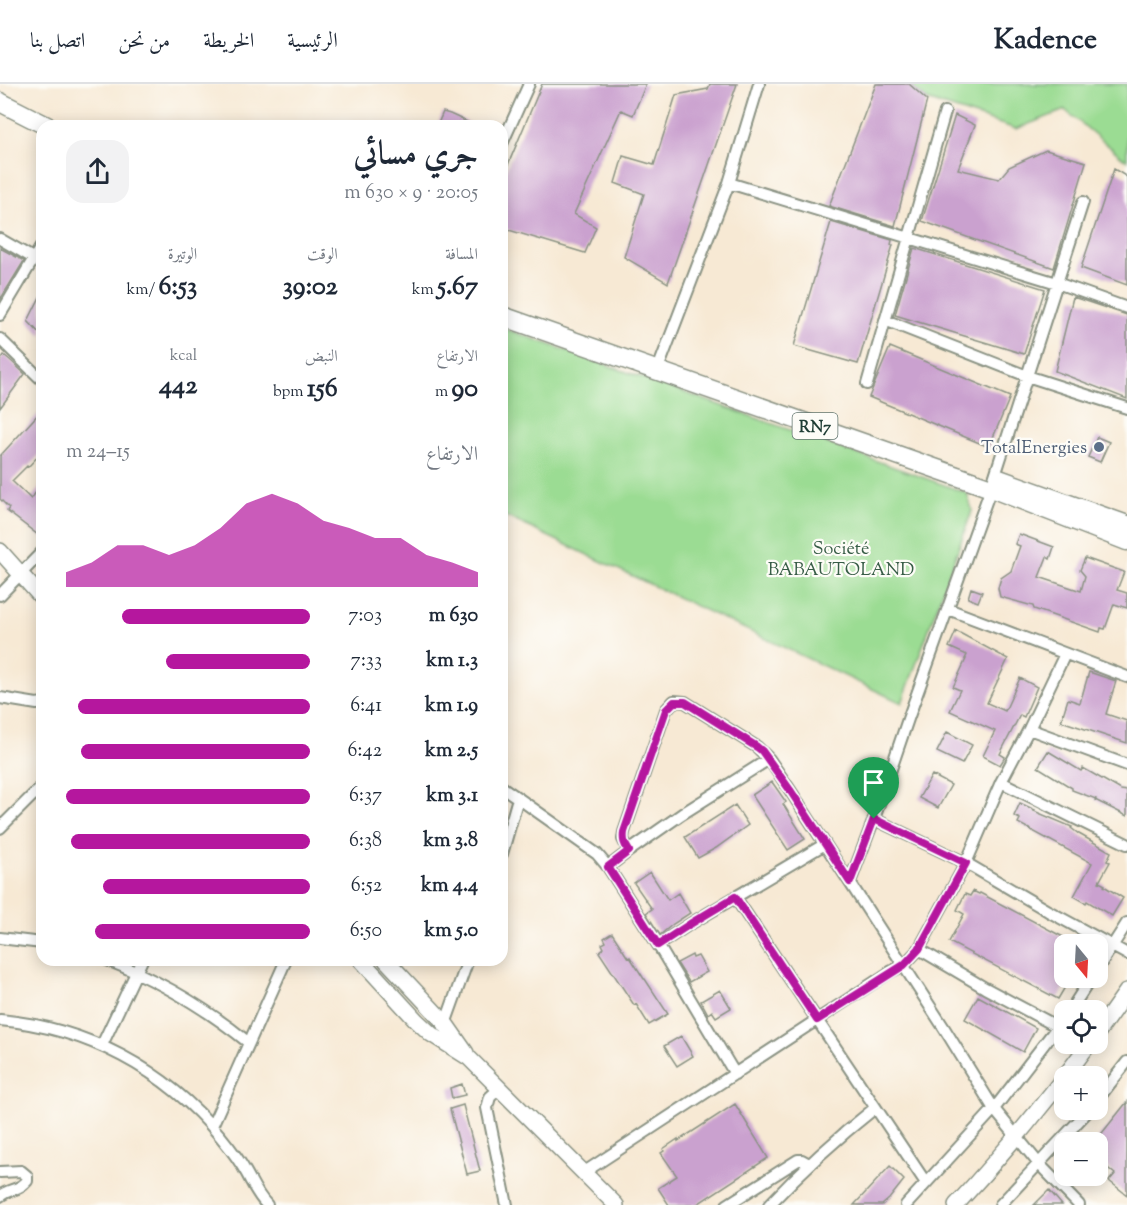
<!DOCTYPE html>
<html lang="ar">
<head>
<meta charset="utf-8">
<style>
  body { margin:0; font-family:"Sorts Mill Goudy",Amiri,serif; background:#f2f2f3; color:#1f2937; direction:rtl; height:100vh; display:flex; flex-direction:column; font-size:22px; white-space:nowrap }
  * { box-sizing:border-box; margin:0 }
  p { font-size:20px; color:#747a83 }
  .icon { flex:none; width:33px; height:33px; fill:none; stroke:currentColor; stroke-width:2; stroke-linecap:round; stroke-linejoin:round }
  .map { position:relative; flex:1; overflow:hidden; direction:ltr }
  .sheet { position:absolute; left:36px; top:36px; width:472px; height:846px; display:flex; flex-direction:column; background:#fff; border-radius:18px; box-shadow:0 3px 15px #0003; direction:rtl }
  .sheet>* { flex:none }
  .needle { width:39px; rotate:162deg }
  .fabs { position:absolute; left:1054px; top:850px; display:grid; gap:12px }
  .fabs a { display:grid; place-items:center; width:54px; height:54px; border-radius:12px; background:#fff; box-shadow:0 3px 15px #0003; font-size:30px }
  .pin { position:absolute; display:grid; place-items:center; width:51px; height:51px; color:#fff; margin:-62px -26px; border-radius:50% 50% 50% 0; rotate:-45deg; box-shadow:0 0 6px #0007 }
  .pin .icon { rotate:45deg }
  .round { display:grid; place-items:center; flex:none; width:63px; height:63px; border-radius:18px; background:#f2f2f3 }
  .overview { display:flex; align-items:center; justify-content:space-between; height:102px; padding:0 30px }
  h1 { font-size:33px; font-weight:700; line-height:45px }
  .metrics { display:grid; grid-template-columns:repeat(3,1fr); gap:9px; height:102px; padding:6px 30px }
  .metrics div { display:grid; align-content:center }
  .metrics b { font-size:26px; font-weight:700 }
  .metrics small { font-size:16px; font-weight:400 }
  .metrics p { font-size:16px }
  .chart { height:168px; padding:12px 30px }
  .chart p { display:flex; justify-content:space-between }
  .chart svg { width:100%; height:108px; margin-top:6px; fill:#b5179e; opacity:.7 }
  ul { padding:0 30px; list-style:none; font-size:20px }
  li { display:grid; grid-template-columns:96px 72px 1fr; align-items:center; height:45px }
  li i { height:15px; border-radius:8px; background:#b5179e }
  header { display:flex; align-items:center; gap:36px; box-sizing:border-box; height:84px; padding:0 30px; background:#fff; border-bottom:2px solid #e0e1e3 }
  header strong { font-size:28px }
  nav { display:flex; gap:33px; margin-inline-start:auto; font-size:21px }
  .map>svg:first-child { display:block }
</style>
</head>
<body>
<header>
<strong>Kadence</strong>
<nav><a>الرئيسية</a><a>الخريطة</a><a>من نحن</a><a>اتصل بنا</a></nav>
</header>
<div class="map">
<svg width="1127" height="1121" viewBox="0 0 1127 1121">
  <rect width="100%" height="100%" fill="#fdfcf7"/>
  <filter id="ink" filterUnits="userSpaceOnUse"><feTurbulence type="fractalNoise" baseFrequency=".0167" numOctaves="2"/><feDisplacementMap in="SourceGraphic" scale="12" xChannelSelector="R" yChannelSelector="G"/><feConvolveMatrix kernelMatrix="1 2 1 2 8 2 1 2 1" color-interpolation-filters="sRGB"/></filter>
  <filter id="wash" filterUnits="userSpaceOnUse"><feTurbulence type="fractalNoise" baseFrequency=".008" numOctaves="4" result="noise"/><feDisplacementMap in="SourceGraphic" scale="24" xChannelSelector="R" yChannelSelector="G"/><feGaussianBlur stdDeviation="1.35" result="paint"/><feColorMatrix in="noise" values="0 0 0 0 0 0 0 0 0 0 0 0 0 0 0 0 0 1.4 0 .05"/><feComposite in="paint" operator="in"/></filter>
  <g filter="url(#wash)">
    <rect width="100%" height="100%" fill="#f7e9d4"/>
    <!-- green -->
    <path fill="#9bdc93" stroke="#5d8c64" stroke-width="1.5" d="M909,0H1127V77L1065,26L1016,45L927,16Z
      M503,244L967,409L972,427L902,619L503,431Z"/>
    <g id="blocks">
      <!-- building -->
      <path fill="#caa1cf" d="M542,0H646L633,31L621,26L574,130L596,143L585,169L502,144V95Z
        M710,0H737L668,199L624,173L644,110L615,99L623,72L654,81L676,11L708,5Z
        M876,0H909L927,16L895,142L829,122Z
        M443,28L450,30L476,42H437Z
        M955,31L975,41L958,85L999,95L1009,83L1046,66L1086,78L1054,184L922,137Z
        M1114,85L1127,93V201L1081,184Z
        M831,138L892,156L891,161H893L858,280L794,262Z
        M0,164L24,177L0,216Z
        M914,164L1045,205L1024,270L895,231Z
        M42,209V252L28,237Z
        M1073,213L1127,231V315L1055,287Z
        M890,263L1010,313L989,363L869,313Z
        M4,271L10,276L25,290L0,324V277Z
        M42,326V368L28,383L27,382L12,397L31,415L42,400V454L7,427L9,424L0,415V372Z
        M1097,353L1109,358L1100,378L1088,373Z
        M1019,450L1054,463L1050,475L1047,473L1039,493L1081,507L1085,492L1080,486L1085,474L1124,488L1117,506L1127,509V524L1114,520L1105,545L1101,544L1100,548L1034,525L1033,522L1000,513L998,504L1001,494L1011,487L1020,462L1015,460Z
        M971,504L982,508L978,518L968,514Z
        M956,547L1008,575L987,619L1005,627L1020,594L1037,603L1024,633L1020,631L1000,670L1005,673L1000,681L983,672L995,647L950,627L960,606L953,603L966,575H965L967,571L949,563Z
        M1089,588L1116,597L1106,630L1127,637V659L1061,637L1068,615L1080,619Z
        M947,648L972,661L962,680L937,668Z
        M1048,667L1081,687L1083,684L1121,706L1127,707V732L1095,716L1096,715L1072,706V704L1038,683Z
        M932,691L951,701L938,724L919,714Z
        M772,698L786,718L783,720L805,755L788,766L752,711Z
        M1020,719L1035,726L1034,727L1072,743L1071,744L1079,750L1111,768L1107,777L1110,778L1099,798L1105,801L1104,802L1123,814L1112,832L1087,817L1086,819L1074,812L1092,779L1018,739L1020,735L1014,732Z
        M735,721L748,741L716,764L698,774L685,753Z
        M650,788L668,816L678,809L690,829L673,840L660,851L646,829L652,825L634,799Z
        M973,807L979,810L980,809L1065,854V896L1068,898L1058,915L949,858L964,830L957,826L965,810L970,812Z
        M612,849L628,874L630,873L644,895H645L668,930L649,941L636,920L634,921L599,868L604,864L602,860L606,858L604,854Z
        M692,871L693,874L698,872L707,888L689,898L677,879Z
        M720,906L731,924L716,933L712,927L708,930L701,917Z
        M978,912L1036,944L1023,968L965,935Z
        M681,952L693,972L677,982L664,962Z
        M462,1000L465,1011L452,1014L450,1004Z
        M1127,1018V1111L1109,1097L1115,1090L1098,1076V1054Z
        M735,1020L768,1074L696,1121H669L658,1104L677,1092L661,1069L664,1067L663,1065L678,1055V1057Z
        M463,1021L480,1087L467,1090L450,1025Z
        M890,1082L904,1096L889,1115L882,1121H854Z
        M1049,1106L1062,1121H1034Z"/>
    </g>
  </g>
  <g filter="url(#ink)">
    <use href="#blocks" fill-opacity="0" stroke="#8b9384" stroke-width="1.5"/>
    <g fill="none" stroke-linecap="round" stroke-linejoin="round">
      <!-- street casing -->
      <g stroke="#8b9384" stroke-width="14">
        <path id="street" d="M502,60L529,0
          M729,99L1057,199L1127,224
          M0,155L33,174
          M0,231L42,161
          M885,236L1027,292L1127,324
          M0,255L42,296
          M661,277L729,99L759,0
          M867,300L945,28
          M0,511L42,468
          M948,525L1127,593
          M0,614L37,620L42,619
          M1029,645L1127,681
          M1001,698L1127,760
          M502,703L518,714L502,770
          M518,714L597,770L608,783L658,861L735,990
          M874,735L966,779L1048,827L1127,870
          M0,744L42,702
          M629,767L682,730L769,675
          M608,783L629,767L623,755L624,748L666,626L674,617L685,618L757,663L769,675L790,706L944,944L994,1025L1039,1080L1079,1121
          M850,798L874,735L908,635L991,404L1083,118
          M735,813L926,1099
          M0,854L42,859
          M658,861L690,840L825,760
          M919,865L985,904L1058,943
          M107,876C161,897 205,923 249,959
          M1098,884L1127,839
          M1070,927L1091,894
          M0,936C87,944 165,985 221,1053C230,1064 240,1077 247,1090C253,1101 258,1112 267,1121
          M444,943L468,876
          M102,961L142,876
          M499,1005L490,1013L487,1024L507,1121
          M1098,1015L1127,978
          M212,1042L286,876
          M0,1088L21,1087L27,1092V1097C19,1107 10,1104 0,1112
          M583,1089L890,888L904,881L919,865L966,779L1001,698L1029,645L1065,570
          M727,1121L798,1076H802L809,1080
          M769,1121C802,1086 837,1054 875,1024
          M906,1121L994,1025L1065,933
          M1000,1121L1089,1026"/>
      </g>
      <!-- secondary casing -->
      <g stroke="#8b9384" stroke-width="18">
        <path id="secondary" d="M0,467L42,514
          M361,876L417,937L431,950L469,974L616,1121
          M386,876L445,939L466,969
          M1098,948L1127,907
          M956,1121C1003,1070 1048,1016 1089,960"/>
      </g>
      <!-- primary casing -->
      <g stroke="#8b9384" stroke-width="21">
        <path id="primary" d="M0,18L47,42
          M502,232L991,404L1127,457
          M999,395L1127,441"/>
      </g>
      <!-- street -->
      <use href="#street" stroke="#fff" stroke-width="10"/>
      <!-- secondary -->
      <use href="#secondary" stroke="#fff" stroke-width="15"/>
      <!-- primary -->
      <use href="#primary" stroke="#fff" stroke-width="18"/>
    </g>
  </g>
  <g fill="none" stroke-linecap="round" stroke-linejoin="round" filter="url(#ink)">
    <!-- route casing -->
    <g stroke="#fff" stroke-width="12">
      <path id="route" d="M674,618H685L757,663L762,667L790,706L850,798L874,735L966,779L919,865L904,881L817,936L735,813L690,840L658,861L608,783L629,767C624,760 623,756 624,748L666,626Z"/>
    </g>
    <!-- route -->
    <use href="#route" stroke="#b5179e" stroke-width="8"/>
  </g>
  <!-- markers -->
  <circle fill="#5c6f8a" stroke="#fdfcf7" stroke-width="2" cx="1099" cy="363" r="6"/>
  <g text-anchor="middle" stroke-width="4.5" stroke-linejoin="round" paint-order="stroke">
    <!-- shield labels -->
    <rect fill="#fdfcf7" stroke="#62766e" stroke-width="1.5" x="792.5" y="329" width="45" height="26" rx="4.5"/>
    <g font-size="16" font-weight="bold" fill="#1f3d34">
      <text x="815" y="348">RN7</text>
    </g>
    <!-- service labels -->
    <g font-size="18" fill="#4e5e75" stroke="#fdfcf7" text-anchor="end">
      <text x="1087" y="369">TotalEnergies</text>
    </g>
    <!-- park labels -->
    <g font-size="18" fill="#385d47" stroke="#fdfcf7">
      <text x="841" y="470">Société<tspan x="841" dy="21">BABAUTOLAND</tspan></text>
    </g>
  </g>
</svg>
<div class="fabs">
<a><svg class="needle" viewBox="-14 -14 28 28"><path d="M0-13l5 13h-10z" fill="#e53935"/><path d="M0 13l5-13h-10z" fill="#747a83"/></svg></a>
<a><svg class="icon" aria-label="locate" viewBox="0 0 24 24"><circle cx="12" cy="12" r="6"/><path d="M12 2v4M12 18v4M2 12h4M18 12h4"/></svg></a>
<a>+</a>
<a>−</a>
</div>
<div class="pin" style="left:874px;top:735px;background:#1e9e55"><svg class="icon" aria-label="arrive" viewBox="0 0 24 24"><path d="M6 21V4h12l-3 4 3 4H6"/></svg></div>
<section class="sheet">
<div class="overview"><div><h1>جري مسائي</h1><p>20:05 · 9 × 630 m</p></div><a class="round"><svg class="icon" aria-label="share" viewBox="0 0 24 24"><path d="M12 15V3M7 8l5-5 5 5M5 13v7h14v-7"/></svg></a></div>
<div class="metrics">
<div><p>المسافة</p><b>5.67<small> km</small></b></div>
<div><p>الوقت</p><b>39:02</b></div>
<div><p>الوتيرة</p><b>6:53<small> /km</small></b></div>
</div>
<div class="metrics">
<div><p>الارتفاع</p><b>90<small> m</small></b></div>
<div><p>النبض</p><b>156<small> bpm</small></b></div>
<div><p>kcal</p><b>442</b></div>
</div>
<div class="chart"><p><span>الارتفاع</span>15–24 m</p>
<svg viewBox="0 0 160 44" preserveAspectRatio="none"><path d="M0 44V38L10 34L20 27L30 27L40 31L50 27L60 20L70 10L80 6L90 10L100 17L110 20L120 24L130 24L140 31L150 34L160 38V44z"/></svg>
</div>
<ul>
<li><b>630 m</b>7:03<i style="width:77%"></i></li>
<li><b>1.3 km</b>7:33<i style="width:59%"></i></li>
<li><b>1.9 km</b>6:41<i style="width:95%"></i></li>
<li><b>2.5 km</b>6:42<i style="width:94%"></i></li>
<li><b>3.1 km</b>6:37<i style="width:100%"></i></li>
<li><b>3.8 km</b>6:38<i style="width:98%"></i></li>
<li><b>4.4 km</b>6:52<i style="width:85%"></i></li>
<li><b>5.0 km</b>6:50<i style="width:88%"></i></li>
</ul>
</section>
</div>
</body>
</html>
